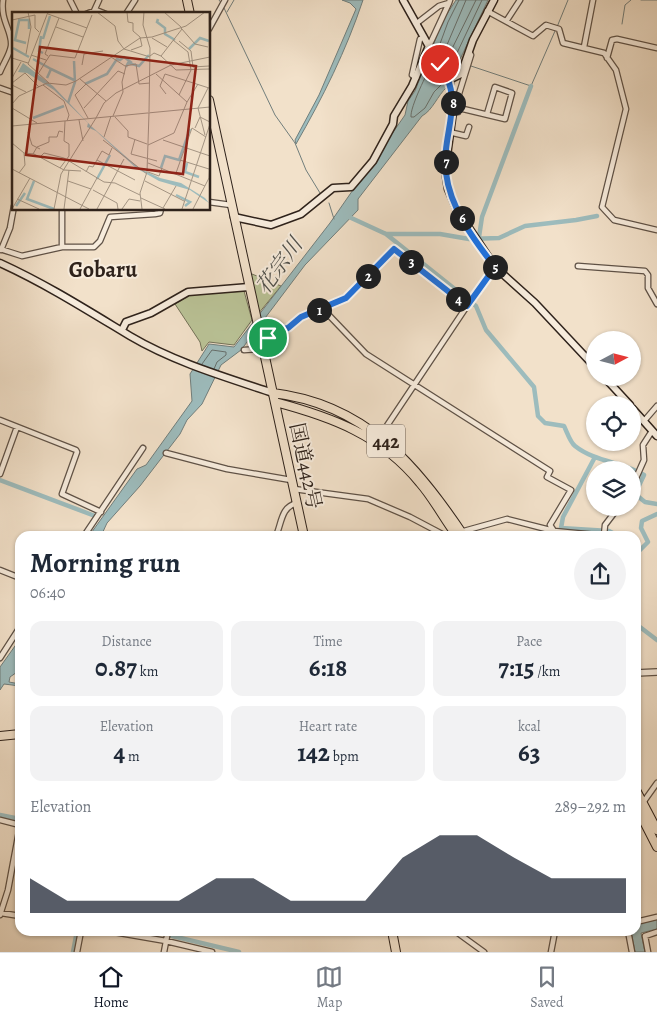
<!DOCTYPE html>
<html lang="en">
<head>
<meta charset="utf-8">
<style>
  body { margin:0; font-family:Alegreya,"Noto Serif JP",serif; background:#f2f2f3; color:#1f2937; height:100vh; display:flex; flex-direction:column; font-size:19px; white-space:nowrap }
  * { box-sizing:border-box; margin:0 }
  p { font-size:16px; color:#747a83 }
  .icon { flex:none; width:28px; height:28px; fill:none; stroke:currentColor; stroke-width:2; stroke-linecap:round; stroke-linejoin:round }
  .map { position:relative; flex:1; overflow:hidden }
  .sheet { position:absolute; left:15px; top:531px; width:626px; height:405px; display:flex; flex-direction:column; background:#fff; border-radius:15px; box-shadow:0 1px 4px #0004 }
  .sheet>* { flex:none }
  .needle { width:32px; rotate:83deg }
  .tools { position:absolute; left:586px; top:331px; display:grid; gap:10px }
  .tools a { display:grid; place-items:center; width:55px; height:55px; border-radius:50%; background:#fff; box-shadow:0 1px 4px #0004; font-size:25px }
  .pin { position:absolute; display:grid; place-items:center; width:42px; height:42px; color:#fff; margin:-21px; border:2px solid #fff; border-radius:50%; box-shadow:0 1px 5px #0007 }
  .km { position:absolute; width:25px; height:25px; margin:-12px; border-radius:50%; background:#222; color:#fff; font-size:14px; line-height:25px; text-align:center }
  .round { display:grid; place-items:center; flex:none; width:52px; height:52px; border-radius:26px; background:#f2f2f3 }
  .head { display:flex; align-items:center; justify-content:space-between; height:85px; padding:0 15px }
  h1 { font-size:28px; font-weight:700; line-height:38px }
  .figures { display:grid; grid-template-columns:repeat(3,1fr); gap:8px; height:85px; padding:5px 15px }
  .figures div { display:grid; align-content:center; border-radius:12px; background:#f2f2f3; text-align:center }
  .figures b { font-size:25px; font-weight:700 }
  .figures small { font-size:14px; font-weight:400 }
  .figures p { font-size:14px }
  .chart { height:140px; padding:10px 15px }
  .chart p { display:flex; justify-content:space-between }
  .chart svg { width:100%; height:90px; margin-top:5px; fill:#111827; opacity:.7 }
  .tabs { display:flex; justify-content:space-around; align-items:center; height:70px; border-top:1px solid #e0e1e3; background:#fff; font-size:14px; color:#747a83 }
  .tabs a { display:grid; justify-items:center; gap:2px }
  .tabs .current { color:#111827 }
  .map>svg:first-child { display:block }
</style>
</head>
<body>
<div class="map">
<svg width="657" height="952" viewBox="0 0 657 952">
  <rect width="100%" height="100%" fill="#f2e1ca"/>
  <filter id="stains"><feTurbulence type="fractalNoise" baseFrequency=".004" numOctaves="4"/><feColorMatrix values="0 0 0 0 .2 0 0 0 0 .09 0 0 0 0 .02 0 0 0 .5 -.17"/></filter>
  <radialGradient id="worn" r=".72"><stop offset=".6" stop-color="#630" stop-opacity="0"/><stop offset="1" stop-color="#630" stop-opacity=".3"/></radialGradient>
  <!-- green -->
  <path fill="#bac397" stroke="#747259" d="M252,274L281,286L258,314L248,280Z
    M244,291L252,320L234,345L209,342L202,351L200,342L175,304L190,295Z"/>
  <!-- water -->
  <path fill="#9dbcbd" stroke="#717e7c" d="M342,0H363C346,51 323,97 296,144L295,140L319,95L356,9L350,3Z
    M456,0H488L447,87C437,96 433,110 422,116L358,199V210L305,265L241,350L221,365L202,404L187,420L180,434L140,486L107,523L101,536H89L137,469L146,465L192,401L190,374L209,344L234,347L330,223L405,115L408,101L415,91L443,20Z
    M20,639V670L10,677L9,682L20,684V686L4,684L0,690V667Z
    M657,918V929L641,933L645,952H635L631,931H636V923Z"/>
  <g fill="none" stroke-linecap="round" stroke-linejoin="round">
    <!-- shore -->
    <path stroke="#666f6c" stroke-width="1" d="M437,52L448,22L459,0
      M441,59L466,0
      M433,62C427,73 410,107 411,117H414L425,108L434,92L444,82
      M444,65L476,0
      M448,72L482,0
      M202,364L212,350L226,352V355L217,362L214,369"/>
    <!-- stream -->
    <path stroke="#717e7c" stroke-width="1" d="M219,0L222,4
      M641,0H657
      M224,8L275,115L295,143L306,170L320,193
      M227,12L234,0
      M622,24L625,5L631,0
      M557,27L568,0
      M471,66L531,86L555,31
      M329,203L334,219"/>
    <!-- canal -->
    <path stroke="#9dbcbd" stroke-width="4.5" d="M347,216L386,234H440L469,239L499,238L525,226L576,220L597,216
      M386,234L476,306L486,330L534,387L538,416L545,423L564,426C567,432 570,442 575,446C595,462 623,462 644,475L635,494L645,502L657,504
      M479,237L482,217L531,86
      M595,457L563,517L561,528L609,531L618,536
      M0,480L95,516
      M636,554L648,542L641,528L642,521L657,514
      M636,624L657,640
      M0,815L20,819
      M151,931L239,952
      M73,952L77,931"/>
    <!-- minor casing -->
    <g stroke="#5f5247" stroke-width="7">
      <path id="minor" d="M70,0L77,14
        M94,11L99,0
        M487,11L533,36L546,25L559,29L563,43L604,53L616,70L626,109L602,207L614,220L657,230
        M86,14L96,10L106,14
        M126,14L135,0
        M507,20L520,0
        M417,23L439,6L449,3L450,0
        M209,29L225,0
        M429,46L449,3
        M584,47L593,0
        M607,58L612,40L617,39L657,48
        M0,72C3,64 10,54 11,46C13,32 0,21 3,0
        M416,78L412,75L420,39
        M0,88L14,93
        M459,108L505,119L512,93L495,87L487,114
        M453,112H458V97L471,55L469,52
        M449,132L466,136L469,127
        M209,202L231,205
        M62,209V247
        M0,249L22,256L62,247H94L100,241L110,217L155,214L160,213L161,209
        M1,250L10,228L14,206
        M578,266L645,271L648,275V288L657,304
        M322,308L366,354L550,471L547,477L571,490L550,525L554,531
        M262,342L277,331L288,328L301,317L346,297L394,249L467,306
        M244,350L263,349
        M0,420L76,450L77,452L62,494L101,512
        M644,421L657,406
        M378,439L467,306C479,295 485,279 495,267
        M166,453L227,469L291,480
        M0,474L17,427
        M632,487L644,460L643,445L652,431
        M294,489L368,499L410,517L446,536L507,519L554,531L607,536
        M604,535L605,525L618,508
        M84,536L143,448
        M276,536C282,522 281,507 297,503
        M0,570L20,578
        M0,658L20,627
        M642,804L657,783
        M0,820L20,825
        M1,913L20,916
        M0,915L8,890L20,826
        M636,922L657,917
        M108,931L166,941L212,952
        M455,931L484,952
        M628,931L632,952
        M77,952L81,931
        M164,952L168,931
        M551,952L555,931
        M648,952L645,936L657,932"/>
    </g>
    <!-- tertiary casing -->
    <g stroke="#5f5247" stroke-width="8">
      <path id="tertiary" d="M636,673L657,672"/>
    </g>
    <!-- secondary casing -->
    <g stroke="#2e221b" stroke-width="9">
      <path id="secondary" d="M403,0L450,84L453,112L445,170L448,189L457,210L495,267L535,303L595,367
        M449,80L461,74L473,40L494,0
        M234,217L271,225L301,214L333,188L351,187L373,161L393,124L394,116L412,86L429,46
        M0,263C46,284 87,310 130,336C174,362 225,377 273,393
        M122,330L126,322L151,313L188,292L249,287
        M605,378L630,405
        M632,408L657,436"/>
    </g>
    <!-- trunk casing -->
    <g stroke="#2e221b" stroke-width="10">
      <path id="trunk" d="M187,0L190,14
        M209,100L304,536
        M273,393C365,404 416,464 464,536
        M275,402C332,417 381,435 420,483C434,499 444,519 457,536
        M0,736L20,734
        M636,790L657,830
        M636,806L657,847
        M392,931L396,952"/>
    </g>
    <!-- minor -->
    <use href="#minor" stroke="#f7ecdd" stroke-width="4.5"/>
    <!-- tertiary -->
    <use href="#tertiary" stroke="#f7ecdd" stroke-width="5.5"/>
    <!-- secondary -->
    <use href="#secondary" stroke="#f7ecdd" stroke-width="6"/>
    <!-- trunk -->
    <use href="#trunk" stroke="#f2e1ca" stroke-width="8"/>
  </g>
  <g fill="none" stroke-linecap="round" stroke-linejoin="round">
    <!-- route casing -->
    <g stroke="#fff" stroke-width="10">
      <path id="route" d="M268,338L277,331L288,328L301,317L346,298L394,249L467,306L495,267C474,240 450,208 446,173C441,132 466,103 440,64"/>
    </g>
    <!-- route -->
    <use href="#route" stroke="#1a73e8" stroke-width="6"/>
  </g>
  <g text-anchor="middle" stroke-width="4" stroke-linejoin="round" paint-order="stroke">
    <!-- shield labels -->
    <rect fill="#f7ecdd" stroke="#6a5f55" stroke-width="1" x="367" y="424.5" width="38" height="33" rx="4"/>
    <g font-size="19" font-weight="bold" fill="#2e221b">
      <text x="386" y="448">442</text>
    </g>
    <!-- street labels -->
    <g font-size="20" fill="#2e221b" stroke="#f7ecdd">
      <text transform="translate(306 466) rotate(78)" y="7">国道442号</text>
    </g>
    <!-- water labels -->
    <g font-size="21" font-style="italic" fill="#4f504c" stroke="#f7ecdd">
      <text transform="translate(279 266) rotate(-54)" y="7">花宗川</text>
    </g>
    <!-- quarter labels -->
    <g font-size="22" font-weight="bold" fill="#2e221b" stroke="#f7ecdd">
      <text x="103" y="277">Gobaru</text>
    </g>
  </g>
  <!-- overview -->
  <g transform="translate(12 12)">
    <rect width="198" height="198" fill="#f2e1ca"/>
    <path d="M11,51L41,74L79,114L127,156L148,166L169,171L193,186L197,191L178,178L147,169L124,156L84,119L75,115L76,111L42,78L15,61L6,60Z" fill="#9dbcbd"/>
    <path fill="none" stroke="#9dbcbd" stroke-width="2.5" d="M146,7L145,10L153,16V22L163,28M6,8H17V17M7,9L3,28L14,31M29,24L27,39L31,41M31,27L38,4M1,36L17,45M177,37L188,26L197,29M21,47L39,57L35,66M114,55L116,51L127,54L137,43M39,57L62,68M73,72L95,62L105,47L108,48L112,45L120,51M56,91L63,70L62,49M21,106L52,94M175,151L173,160L187,165M149,156L153,144L167,148L178,117M85,167L98,143M22,169L15,187L42,197M164,183L178,190L173,194M4,194L13,181"/>
    <path fill="none" stroke="#a49584" stroke-width="1" d="M36,0L16,52L37,71M85,0L103,14L106,29L112,37L138,45M115,0L116,10L121,11V19L128,25L130,34L119,38M132,0L131,13L138,36L137,100M152,0L169,15M197,0L198,96M36,2L75,16M0,8L23,3V16L27,20M44,15L71,25M169,16L183,32L196,35M140,26L155,35M161,28L176,40L179,58L167,83M167,29L179,39L181,55L197,54M14,42L19,15L16,0M19,43L34,48M36,44L33,42L47,6M138,44L142,41L149,44L164,58L197,57M149,44L170,17M99,45L113,54L124,52L127,72L138,71M0,46L16,51M70,53L72,42L91,39M26,62L38,43L63,46L80,3M144,62L175,90M0,66L9,50M68,67L94,89M0,71L13,61L27,75M74,72L63,83L76,106M0,73L14,80M31,73L52,89L57,103L55,109M154,82L148,74L153,62L197,76M0,92L7,84L35,71L54,73L64,69L128,26L140,25L174,14L193,0M0,96L25,111M72,96L106,59L113,62M101,104L111,80L110,70L114,54M103,105L116,119V125L135,132M84,106L92,91L104,81L159,53L198,45M67,108L71,129M0,114L198,95M183,116L188,105L198,110M16,120L20,133L28,137M193,123L186,96L196,76M92,125L99,104M123,127L119,142L145,149M91,128L135,162M151,128L198,144M37,130V125H45L47,119L51,120M0,131L12,141L22,142L52,158L69,159M136,133L162,121L175,90L186,72M21,142L25,135L37,130M28,145L32,141L52,146L92,170L103,171L128,183M85,148L123,168M168,148L197,157M136,151L193,174M48,156L57,144V132L52,129L53,109M0,157L77,197M74,160L77,154L81,155L90,139L97,143L100,136M136,160L147,164L150,156M7,161L13,153L12,141M164,161L180,116L194,125M56,169L79,177M133,169L172,189M81,178L105,191L106,197M129,186L153,197M5,187L27,197M151,196L164,174M0,197L18,166M42,197L49,162L84,106M52,197L57,158M68,197L85,166M85,197L112,147M110,197L117,187L128,189M130,197L128,181L135,160L137,101M170,197L198,112M181,197L197,166L198,146"/>
    <path fill="#8f2418" fill-opacity="0.15" stroke="#8f2418" stroke-width="2.5" d="M28,35L184,54L171,162L14,143Z"/>
    <rect width="198" height="198" fill="none" stroke="#2e221b" stroke-width="2.5"/>
  </g>
  <rect width="100%" height="100%" filter="url(#stains)"/>
  <rect width="100%" height="100%" fill="url(#worn)"/>
</svg>
<div class="tools">
<a><svg class="needle" viewBox="-14 -14 28 28"><path d="M0-13l5 13h-10z" fill="#e53935"/><path d="M0 13l5-13h-10z" fill="#747a83"/></svg></a>
<a><svg class="icon" aria-label="locate" viewBox="0 0 24 24"><circle cx="12" cy="12" r="6"/><path d="M12 2v4M12 18v4M2 12h4M18 12h4"/></svg></a>
<a><svg class="icon" aria-label="layers" viewBox="0 0 24 24"><path d="M12 4l9 5-9 5-9-5zM3 14l9 5 9-5"/></svg></a>
</div>
<div class="pin" style="left:268px;top:338px;background:#1e9e55"><svg class="icon" aria-label="arrive" viewBox="0 0 24 24"><path d="M6 21V4h12l-3 4 3 4H6"/></svg></div>
<div class="pin" style="left:440px;top:64px;background:#d93025"><svg class="icon" aria-label="check" viewBox="0 0 24 24"><path d="M5 12l5 5 9-10"/></svg></div>
<b class="km" style="left:319px;top:310px">1</b>
<b class="km" style="left:368px;top:276px">2</b>
<b class="km" style="left:411px;top:262px">3</b>
<b class="km" style="left:458px;top:299px">4</b>
<b class="km" style="left:495px;top:267px">5</b>
<b class="km" style="left:462px;top:218px">6</b>
<b class="km" style="left:446px;top:162px">7</b>
<b class="km" style="left:453px;top:103px">8</b>
<section class="sheet">
<div class="head"><div><h1>Morning run</h1><p>06:40</p></div><a class="round"><svg class="icon" aria-label="share" viewBox="0 0 24 24"><path d="M12 15V3M7 8l5-5 5 5M5 13v7h14v-7"/></svg></a></div>
<div class="figures">
<div><p>Distance</p><b>0.87<small> km</small></b></div>
<div><p>Time</p><b>6:18</b></div>
<div><p>Pace</p><b>7:15<small> /km</small></b></div>
</div>
<div class="figures">
<div><p>Elevation</p><b>4<small> m</small></b></div>
<div><p>Heart rate</p><b>142<small> bpm</small></b></div>
<div><p>kcal</p><b>63</b></div>
</div>
<div class="chart"><p><span>Elevation</span>289–292 m</p>
<svg viewBox="0 0 160 44" preserveAspectRatio="none"><path d="M0 44V27L10 38L20 38L30 38L40 38L50 27L60 27L70 38L80 38L90 38L100 17L110 6L120 6L130 17L140 27L150 27L160 27V44z"/></svg>
</div>
</section>
</div>
<nav class="tabs">
<a class="current"><svg class="icon" aria-label="home" viewBox="0 0 24 24"><path d="M3 11l9-7 9 7M6 9v11h12V9"/></svg>Home</a>
<a><svg class="icon" aria-label="map" viewBox="0 0 24 24"><path d="M3 6l6-2 6 2 6-2v14l-6 2-6-2-6 2zM9 4v14M15 6v14"/></svg>Map</a>
<a><svg class="icon" aria-label="saved" viewBox="0 0 24 24"><path d="M7 4h10v16l-5-4-5 4z"/></svg>Saved</a>
</nav>
</body>
</html>
